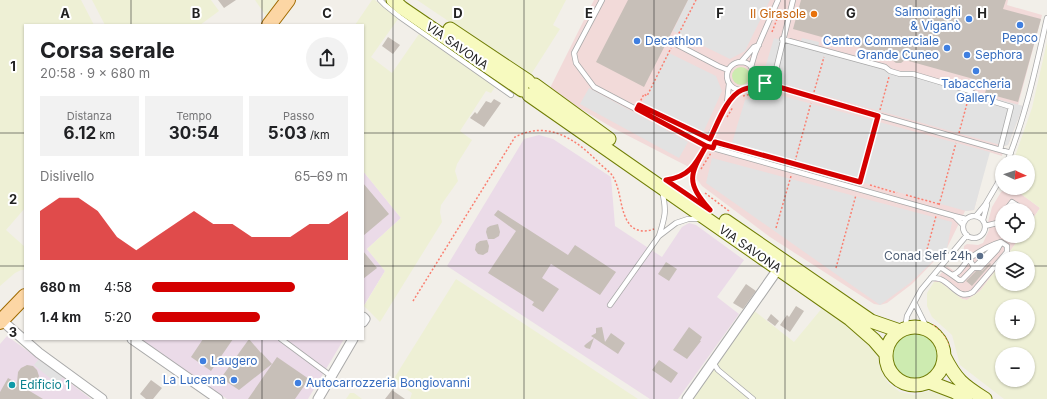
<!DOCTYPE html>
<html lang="it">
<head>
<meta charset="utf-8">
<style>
  body { margin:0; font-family:Inter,sans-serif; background:#f2f2f2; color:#202124; height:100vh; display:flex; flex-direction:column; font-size:15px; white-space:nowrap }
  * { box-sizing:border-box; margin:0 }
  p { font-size:13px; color:#757577 }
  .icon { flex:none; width:22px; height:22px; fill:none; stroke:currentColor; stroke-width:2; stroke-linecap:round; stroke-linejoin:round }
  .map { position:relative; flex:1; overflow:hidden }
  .side { position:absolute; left:24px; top:24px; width:340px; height:316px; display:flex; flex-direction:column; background:#fff; border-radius:0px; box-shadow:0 1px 3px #0004 }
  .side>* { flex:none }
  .needle { width:26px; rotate:94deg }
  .buttons { position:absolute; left:995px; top:155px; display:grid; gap:8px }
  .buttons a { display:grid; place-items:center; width:40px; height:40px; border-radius:50%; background:#fff; box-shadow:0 1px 3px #0004; font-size:20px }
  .pin { position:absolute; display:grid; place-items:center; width:34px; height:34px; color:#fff; margin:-17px; border-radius:8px; box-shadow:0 2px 6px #0006 }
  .round { display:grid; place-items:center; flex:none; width:42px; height:42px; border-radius:21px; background:#f2f2f2 }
  .head { display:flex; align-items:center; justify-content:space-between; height:68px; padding:0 16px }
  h1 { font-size:22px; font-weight:700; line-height:30px }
  .stats { display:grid; grid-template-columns:repeat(3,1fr); gap:6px; height:68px; padding:4px 16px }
  .stats div { display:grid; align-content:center; border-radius:0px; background:#f2f2f2; text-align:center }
  .stats b { font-size:17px; font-weight:700 }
  .stats small { font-size:11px; font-weight:400 }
  .stats p { font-size:11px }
  .chart { height:112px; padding:8px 16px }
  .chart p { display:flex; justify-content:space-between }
  .chart svg { width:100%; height:72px; margin-top:4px; fill:#d40000; opacity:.7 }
  ul { padding:0 16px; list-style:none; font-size:13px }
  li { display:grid; grid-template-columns:64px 48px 1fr; align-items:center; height:30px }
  li i { height:10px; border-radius:5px; background:#d40000 }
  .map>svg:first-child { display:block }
</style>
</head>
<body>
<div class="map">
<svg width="1047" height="399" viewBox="0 0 1047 399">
  <rect width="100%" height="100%" fill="#f2efe9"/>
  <!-- commercial -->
  <path fill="#f2dad9" d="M594,0H1008L1007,5L1042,15L1018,105L1023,106L1008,145L1004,146L1002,156L989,152L974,210L965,211L947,248L912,284L887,303L880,305L874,304L770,237L702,186L687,166L613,128L549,90Z
    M1008,188H1013L1040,208L1028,226V210H1002V236H1021L1005,258H1002V262L980,291L967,300L962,299L940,282H934L947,266L954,271L957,270L963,261L964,246L967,244L978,245L983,243L989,230L988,222L992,207L1001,192Z"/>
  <!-- industrial -->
  <path fill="#ebdbe8" d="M539,135L553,139L611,177L615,226L662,257L682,227L689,223L696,225L744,260L717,297L739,314L678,399H650L447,266L524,139Z
    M363,171L401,218L367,249L385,271L363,307Z
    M7,336L39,359L91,399H0V344Z
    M140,339H344L308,399H227Z"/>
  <!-- farmland -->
  <path fill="#eef0d5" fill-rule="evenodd" d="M0,0H81L94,25H25V208L6,230L25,247V270H21L15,273L0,286Z
    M92,0H211L219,11L200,25H105Z
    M255,0H278L266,16Z
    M372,0H375L398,19L371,57L392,73L419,34L495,87L491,93L486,91L460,131L472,140L457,164L455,171L458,181L441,205L440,212L442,222L380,322L364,306L385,271L367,249L401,218L363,171V25H355Z
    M417,0H566L553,25L560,29L530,76Z
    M1047,42V399H1004L960,365L952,335L932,317L927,306V293L934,282H940L962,299L967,300L980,291L1002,262V284H1028V258H1005L1021,236H1028V226L1040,208L1013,188H1028V162H1013L1032,108ZM1002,306H1028V332H1002ZM1002,354H1028V380H1002Z
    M456,279L638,399H410L412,393L393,380Z
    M823,307L850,328L868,343L878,355L880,367L888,383L900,392L914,395L929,391L939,392L952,399H690L753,310L794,342Z
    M350,393H354L362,399H346Z"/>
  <!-- grass -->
  <path fill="#cdebb0" d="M732 76a9 9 0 1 1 18 0a9 9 0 1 1-18 0Z
    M893 356a22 22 0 1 1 44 0a22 22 0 1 1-44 0Z"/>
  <!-- parking -->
  <path fill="#e2e2e2" d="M688,0H770L745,51L730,59L673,31Z
    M774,38L1023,106L1008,145L1004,146L762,78Z
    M802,38L819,42L818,49L800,44Z
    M667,52L716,76L722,91L703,133L642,105Z
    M589,88L688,142L679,158L580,104Z
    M768,92L990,152L974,210L966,211L731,146L745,100Z
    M712,158L952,222L947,248L910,283L880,305L706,183Z
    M39,359L63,377L57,384L34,365Z"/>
  <!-- building -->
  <path fill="#c7bfb8" d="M218,0H236L224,8Z
    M628,0H688L644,87L596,62Z
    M801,0H1006L1003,9L1041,19L1018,102L985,93L988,83L905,60L901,63H896L892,60L890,56L793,29Z
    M388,37L400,45L393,54L382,46Z
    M494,99L501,103L484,127L470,118L475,112L477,114L486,101L491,103Z
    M363,183L389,214L363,236Z
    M498,210L568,255L575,245L616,272L600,295L551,264L542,278L559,289L543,312L532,305L534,302L488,273L516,231L494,215Z
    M498,224L500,232L499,236L494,239H488L486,232L487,228L490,226Z
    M487,240L489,246L488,252L483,255L478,254L475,250L476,244L480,241Z
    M363,251L377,268L363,279Z
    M666,262L677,269L669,281L658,274Z
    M990,263L991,264L972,286L966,281L976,271H982Z
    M746,284L756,291L743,309L733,303Z
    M796,306L804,311L790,332L780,325L787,315L789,317Z
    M771,314L779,321L775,326L767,320Z
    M602,327L605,342L611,333L625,343L618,354L591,336L596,333V328Z
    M689,327L702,337L700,341H701L687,359L673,350Z
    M594,338L590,349L586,348L584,346L586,344Z
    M203,339H233L211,371L191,357Z
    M249,339L261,353V352L272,364L239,390L221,378Z
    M277,357L309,379L295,399H248Z
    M659,360L678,373L671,383L652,370Z
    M27,365L33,366L37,370L39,376L37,382L28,390L43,399H0V392L8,378L17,383L18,372L21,368Z
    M151,380L162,388L153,399H146L140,394Z
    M392,390L405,399H385Z"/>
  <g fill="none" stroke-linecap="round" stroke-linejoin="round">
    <!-- lane casing -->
    <g stroke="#a9a9a9" stroke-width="6">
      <path id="lane" d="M380,0L385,5L400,17L511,95
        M602,0L574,53L576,63L594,87L706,146L954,216
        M782,39L885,67L890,71L900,74H913L970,91L979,97L1011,107L1000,150
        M674,43L718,66L728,70
        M741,62L754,47L759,45
        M727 76a14 14 0 1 1 28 0a14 14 0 1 1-28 0Z
        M751,67L755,53L778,0
        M754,80L1011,153
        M772,86L793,0
        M749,87L768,85
        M727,103L729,84
        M1007,162C1026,115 1036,67 1047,18
        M666,180C679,178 686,173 695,164
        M710,210C696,193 689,185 696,163L727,103L741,90
        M1006,210L1012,202L1024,210
        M1028,213L1031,216L1028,222
        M963 227a11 11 0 1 1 22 0a11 11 0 1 1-22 0Z
        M976,216L985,205L1002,176
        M983,220L987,205
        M963,225L954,216L966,219
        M985,226L997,223L1002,216
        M659,236C665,217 667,211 662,191
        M969,259L974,267L980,268L997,250L1001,243
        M952,275L959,280H962L994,247L998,244
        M931,278C934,278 937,278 940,279C953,284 959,301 973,292L1007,252V246L1001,242C990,245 980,251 970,258C964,263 960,274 952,275L940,267
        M915,304L928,330
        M610,305L659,236L676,223L688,219H700
        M905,329L907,316L921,290L967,235
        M281,339L331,376
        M712,361L718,370L753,399"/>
    </g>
    <!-- street casing -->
    <g stroke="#a9a9a9" stroke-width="11">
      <path id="street" d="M363,317L365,319L363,322
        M0,319L39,353L102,399
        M132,339L218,399
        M318,399L353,339
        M687,399L778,269"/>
    </g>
    <!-- secondary casing -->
    <g stroke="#707d05" stroke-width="15">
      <path id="secondary" d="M393,0L402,8L522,90
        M450,29L528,81
        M535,85L609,139
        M529,95L850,319L874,340L886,354
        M726,221L871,321L900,331
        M886 356a29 29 0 1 1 58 0a29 29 0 1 1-58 0Z
        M944,356C956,380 963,385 985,399
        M929,382L955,392L966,399"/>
    </g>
    <!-- primary casing -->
    <g stroke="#a06b00" stroke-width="16">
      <path id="primary" d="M269,25L288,0
        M0,322L25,296"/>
    </g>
    <!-- path -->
    <path stroke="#fa8072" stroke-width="1.5" stroke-dasharray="2 2" stroke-linecap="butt" d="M772,32L777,19
      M677,37L696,0
      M814,92L824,57
      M743,96L751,94
      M639,104L644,94L647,96L671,48
      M880,110L889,77
      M727,117L733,107
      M669,119L703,136
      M959,133L969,96
      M794,165L811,103
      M701,169L711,153
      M859,183L877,121
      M870,185L897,193
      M705,193L729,211
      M906,195L939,204
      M939,205L956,143
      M776,228L791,176
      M925,257L936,216
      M836,268L856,195
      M413,301L515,137C548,120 576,139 599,163C603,167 609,171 612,175C622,190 619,213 631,226C637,232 647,232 654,229
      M933,325C940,331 947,338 949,347"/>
    <!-- lane -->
    <use href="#lane" stroke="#fff" stroke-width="4.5"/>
    <!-- street -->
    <use href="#street" stroke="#fff" stroke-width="9"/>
    <!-- secondary -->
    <use href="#secondary" stroke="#f7fabf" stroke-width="13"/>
    <!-- primary -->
    <use href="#primary" stroke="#fcd6a4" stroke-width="14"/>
  </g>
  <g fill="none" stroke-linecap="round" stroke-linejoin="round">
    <!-- route casing -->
    <g stroke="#fff" stroke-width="8">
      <path id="route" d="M765,83L764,86C756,87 749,87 742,90C727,96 717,125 710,139L639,105L637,109L706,146C689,176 686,182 710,210L666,180C689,177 696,164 706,146L713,148L715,142L860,182L878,116L765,83"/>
    </g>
    <!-- route -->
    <use href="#route" stroke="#d40000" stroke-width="5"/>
  </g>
  <!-- grid -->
  <path fill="none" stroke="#222" stroke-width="1" stroke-opacity="0.55" d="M131,0V25M262,0V25M393,0V399M524,0V399M654,0V399M785,0V399M916,0V399M0,133H25M363,133H1047M0,266H25M363,266H1002M1028,266H1047M131,339V399M262,339V399"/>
  <!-- markers -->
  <circle fill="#e8710a" stroke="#fff" stroke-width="1.5" cx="814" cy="14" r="4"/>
  <g fill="#3f7fe0" stroke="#fff" stroke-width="1.5">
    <circle cx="969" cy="19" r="4"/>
    <circle cx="1020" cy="25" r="4"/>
    <circle cx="637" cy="41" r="4"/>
    <circle cx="947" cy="48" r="4"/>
    <circle cx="967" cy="55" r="4"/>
    <circle cx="976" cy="71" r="4"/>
    <circle cx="203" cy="361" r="4"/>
    <circle cx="234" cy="380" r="4"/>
    <circle cx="298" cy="383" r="4"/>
  </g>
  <circle fill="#5c6f8a" stroke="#fff" stroke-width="1.5" cx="980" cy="256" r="4"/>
  <circle fill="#0f9aa8" stroke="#fff" stroke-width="1.5" cx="12" cy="385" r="4"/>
  <g text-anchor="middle" stroke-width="4" stroke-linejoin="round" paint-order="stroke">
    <!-- shop labels -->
    <g font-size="12" fill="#366cbe" stroke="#fff" text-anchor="start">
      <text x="961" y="16" text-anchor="end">Salmoiraghi<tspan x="961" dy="14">&amp; Viganò</tspan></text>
      <text x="1020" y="42" text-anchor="middle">Pepco</text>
      <text x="645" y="45">Decathlon</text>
      <text x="939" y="45" text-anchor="end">Centro Commerciale<tspan x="939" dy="14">Grande Cuneo</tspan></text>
      <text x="975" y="59">Sephora</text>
      <text x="976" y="88" text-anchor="middle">Tabaccheria<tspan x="976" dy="14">Gallery</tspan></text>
      <text x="211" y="365">Laugero</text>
      <text x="226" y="384" text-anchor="end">La Lucerna</text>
      <text x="306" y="387">Autocarrozzeria Bongiovanni</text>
    </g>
    <!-- food labels -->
    <g font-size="12" fill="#c56008" stroke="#fff" text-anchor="end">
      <text x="806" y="18">Il Girasole</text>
    </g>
    <!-- street labels -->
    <g font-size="12" fill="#222" stroke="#fff">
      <text transform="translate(457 46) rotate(35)" y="4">VIA SAVONA</text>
      <text transform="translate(750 249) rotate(35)" y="4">VIA SAVONA</text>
    </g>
    <!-- service labels -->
    <g font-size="12" fill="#4e5e75" stroke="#fff" text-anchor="end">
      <text x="972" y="260">Conad Self 24h</text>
    </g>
    <!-- culture labels -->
    <g font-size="12" fill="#0d838f" stroke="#fff" text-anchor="start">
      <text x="20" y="389">Edificio 1</text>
    </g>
  </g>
  <g font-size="13" text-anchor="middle" font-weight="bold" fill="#222" stroke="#fff" stroke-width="4" stroke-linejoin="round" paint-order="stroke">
    <text x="65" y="18">A</text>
    <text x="196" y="18">B</text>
    <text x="327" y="18">C</text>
    <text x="458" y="18">D</text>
    <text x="589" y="18">E</text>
    <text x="720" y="18">F</text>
    <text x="851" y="18">G</text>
    <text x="982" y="18">H</text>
    <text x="13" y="71">1</text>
    <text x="13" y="204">2</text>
    <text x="13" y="337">3</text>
  </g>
</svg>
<div class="buttons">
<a><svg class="needle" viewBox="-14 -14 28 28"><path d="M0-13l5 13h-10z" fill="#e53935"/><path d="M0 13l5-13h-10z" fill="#757577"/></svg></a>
<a><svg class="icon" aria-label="locate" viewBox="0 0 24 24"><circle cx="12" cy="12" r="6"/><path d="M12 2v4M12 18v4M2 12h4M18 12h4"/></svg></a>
<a><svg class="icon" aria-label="layers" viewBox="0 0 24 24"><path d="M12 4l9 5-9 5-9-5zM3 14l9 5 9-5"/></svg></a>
<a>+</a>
<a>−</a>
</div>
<div class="pin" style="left:765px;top:83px;background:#1e9e55"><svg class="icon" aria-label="arrive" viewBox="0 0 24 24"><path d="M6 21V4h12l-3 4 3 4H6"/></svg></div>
<section class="side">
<div class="head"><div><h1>Corsa serale</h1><p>20:58 · 9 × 680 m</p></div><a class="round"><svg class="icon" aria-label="share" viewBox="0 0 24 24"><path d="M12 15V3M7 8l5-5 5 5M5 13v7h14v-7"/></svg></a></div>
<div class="stats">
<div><p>Distanza</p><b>6.12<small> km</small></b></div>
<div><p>Tempo</p><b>30:54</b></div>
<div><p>Passo</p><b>5:03<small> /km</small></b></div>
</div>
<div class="chart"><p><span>Dislivello</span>65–69 m</p>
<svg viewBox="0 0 160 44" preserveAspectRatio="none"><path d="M0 44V14L10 6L20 6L30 14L40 30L50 38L60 30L70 22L80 14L90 22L100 22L110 30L120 30L130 30L140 22L150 22L160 14V44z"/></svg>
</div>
<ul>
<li><b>680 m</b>4:58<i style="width:73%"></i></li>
<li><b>1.4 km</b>5:20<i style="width:55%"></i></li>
</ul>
</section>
</div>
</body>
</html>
